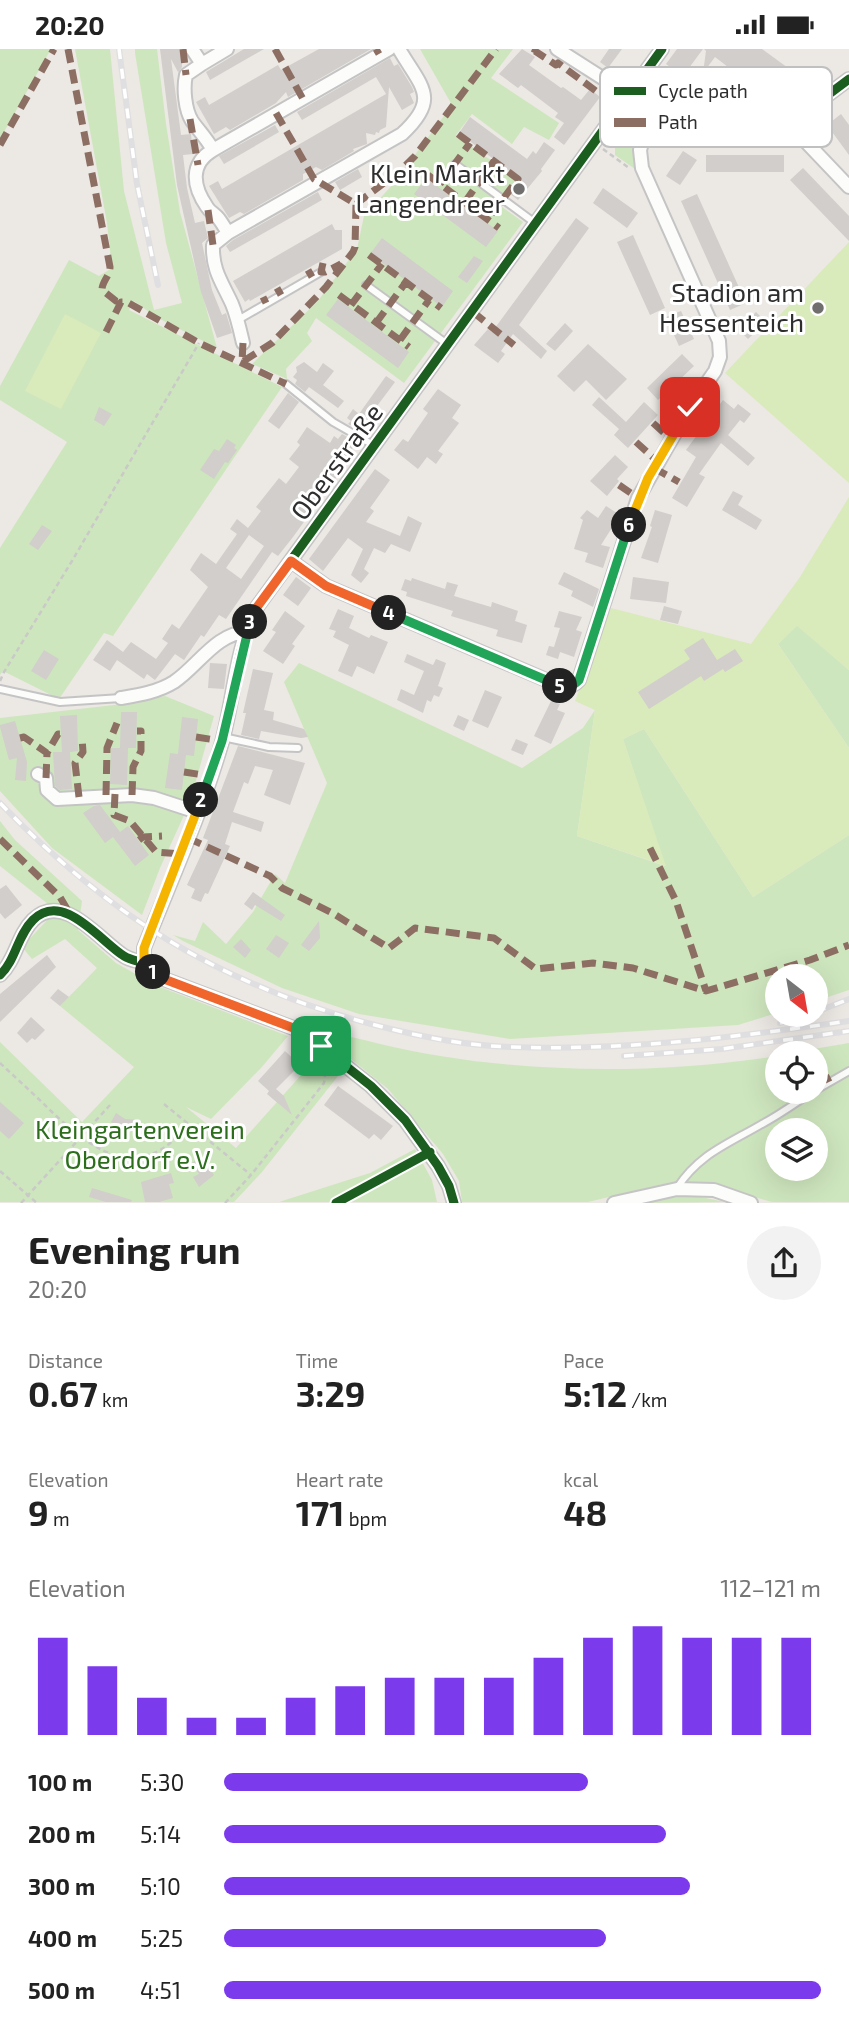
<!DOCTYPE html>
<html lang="en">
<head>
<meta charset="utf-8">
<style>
  body { margin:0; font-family:"Exo 2",sans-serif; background:#f2f2f2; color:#222; height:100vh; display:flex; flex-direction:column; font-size:26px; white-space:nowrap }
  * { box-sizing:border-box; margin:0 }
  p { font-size:23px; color:#767676 }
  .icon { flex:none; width:38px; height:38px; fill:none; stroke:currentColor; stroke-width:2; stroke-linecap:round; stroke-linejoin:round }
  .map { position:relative; height:1154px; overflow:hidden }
  .sheet { display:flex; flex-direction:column; background:#fff; flex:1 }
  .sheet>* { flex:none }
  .needle { width:46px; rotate:149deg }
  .buttons { position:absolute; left:765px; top:915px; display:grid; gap:14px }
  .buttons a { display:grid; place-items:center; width:63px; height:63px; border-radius:50%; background:#fff; box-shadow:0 7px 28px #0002; font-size:35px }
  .pin { position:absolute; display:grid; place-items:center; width:60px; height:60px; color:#fff; margin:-30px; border-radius:14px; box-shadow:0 4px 10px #0006 }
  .km { position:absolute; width:35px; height:35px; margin:-18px; border-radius:50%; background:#222; color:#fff; font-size:19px; line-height:35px; text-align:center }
  .round { display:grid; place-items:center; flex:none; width:74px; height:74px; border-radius:37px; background:#f2f2f2 }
  .headline { display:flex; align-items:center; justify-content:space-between; height:119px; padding:0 28px }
  h1 { font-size:38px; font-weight:700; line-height:52px }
  .figures { display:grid; grid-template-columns:repeat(3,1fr); gap:10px; height:119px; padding:7px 28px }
  .figures div { display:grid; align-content:center }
  .figures b { font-size:35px; font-weight:700 }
  .figures small { font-size:19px; font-weight:400 }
  .figures p { font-size:19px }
  .chart { height:196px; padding:14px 28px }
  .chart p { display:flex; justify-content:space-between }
  .chart svg { width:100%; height:126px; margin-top:7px; stroke:#7c3aed; stroke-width:6 }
  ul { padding:0 28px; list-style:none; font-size:23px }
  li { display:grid; grid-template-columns:112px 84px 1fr; align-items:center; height:52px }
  li i { height:18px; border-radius:9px; background:#7c3aed }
  .status { display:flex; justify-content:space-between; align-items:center; height:49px; padding:0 35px; background:#fff; direction:ltr }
  .status svg { height:19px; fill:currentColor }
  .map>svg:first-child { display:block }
</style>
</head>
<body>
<div class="status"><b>20:20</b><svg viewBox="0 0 49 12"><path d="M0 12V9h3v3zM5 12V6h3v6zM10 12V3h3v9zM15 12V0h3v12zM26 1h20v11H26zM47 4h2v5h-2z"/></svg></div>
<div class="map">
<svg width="849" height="1154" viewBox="0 0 849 1154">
  <rect width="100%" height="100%" fill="#ece8e4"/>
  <!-- green -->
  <path fill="#cee6be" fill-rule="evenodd" d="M0,0H51L0,90Z
    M75,0H110L124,142L154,261L182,254L166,194L135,4V0H157L166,75L180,163L217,299L156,268L134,252L129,261L282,338L113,587L104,584L59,650L3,622L0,626V499L67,393L0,351V337L69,211L99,227L112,219L107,174Z
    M420,0H513L491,29L559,74L549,91L524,78L512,95L472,65L456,86L517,130L498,155L523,173L404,334L316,269L307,284L312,292L286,320L287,330L252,315L317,253L357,200L364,167L394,134L452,56Z
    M622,89L632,90L635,94V120L615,106V99Z
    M797,576L849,621V699L778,595Z
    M299,614L522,719L583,679L595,661L577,787L665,817L623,690L644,680L753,848L849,786V941L816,952V928H777V964L738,976L510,990L359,965L282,939L183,892L173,886L195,892L203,873L226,895L253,863L275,825L285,834L327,734L284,633Z
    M165,647L214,667L190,753L160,819L142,866L52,799L0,742V669L114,656Z
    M0,772L15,791L82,852L78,881L116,914L155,936L288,987L261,1019L211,1070L186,1058L236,1099L319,1006L342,1022L262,1123L234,1153H0V993L82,1073L134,1018L60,957L97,919L65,890L32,910L22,898L49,869L48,855L0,817Z
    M309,976C331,984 353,988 376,994C503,1025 648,1027 777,1007V1043H816V1004H790L849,994V1153H772L707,1135L688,1134L647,1139L588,1153H462L459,1132L443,1105L388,1040ZM777,1082H816V1120H777Z
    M415,1100L432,1131L437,1153H279L370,1124Z
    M691,1146L725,1153L639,1154Z"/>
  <!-- pitch -->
  <path fill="#d9eabb" d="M849,193V434L725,324Z
    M65,265L101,284L61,360L25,342Z
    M849,448V621L797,577L778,595L849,699V786L753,848L644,680L623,690L666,817L577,787L595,661L575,652L611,559L751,595L800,528Z"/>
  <!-- building -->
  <path fill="#d1cecb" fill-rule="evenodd" d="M160,0H181L182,18L178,23L171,10L181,86L191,85L193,105L183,106L187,139L195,174L204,172L208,189L202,194L212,241L222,266L226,264L232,284L217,289L201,243L177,136Z
    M244,0H264L210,31L206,23Z
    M319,0H371L288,48L286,43L276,54L230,81L226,78L214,85L196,53L205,48L209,56L278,16L281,21Z
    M522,0L535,8L529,16L561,39L563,38L581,51L590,40L600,48L564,96L554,88L564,74L555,68L558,64L521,36L518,39L499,25Z
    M609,0H622L608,19L600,13Z
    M677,0H703L683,27L666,15Z
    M704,0H762L795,24L780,44L747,19L741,28L715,8L703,24L706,2Z
    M390,9L394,17L398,15L412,38L414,43L410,45L414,54L402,61L389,38L386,78L380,81L379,84L376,83L375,86L366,84L367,95L353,100L354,102L322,121L316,118L307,123L303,125V131L244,165L240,163L229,169L209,137L218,132L222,140L386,45L376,28L302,71L297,63Z
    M841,65L849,76V106L827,76Z
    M470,68L527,110L533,102L536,105L544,93L555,101L541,120L542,122L518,151L509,144L520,130L459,84Z
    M275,76L279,83L224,115L219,107Z
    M683,102L697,111L680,136L666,127Z
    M706,106H784V123H706Z
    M803,119L849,167V192L790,131Z
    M358,120L362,128L340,141L335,133Z
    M426,129L498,182L486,198L414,145Z
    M603,139L638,164L627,179L593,154Z
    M318,143L322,151L230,203L226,197L233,191Z
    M697,145L746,254L730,261L681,152Z
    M576,169L589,179L519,276L547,302L541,310L513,285L501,302L505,305L498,314L474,296L488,280L492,283Z
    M332,175L335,181H342V200L250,252L249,250L245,253L233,232Z
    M633,186L665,259L650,266L617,193Z
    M382,189L453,242L442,258L370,205Z
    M474,207L483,212L467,234L458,228Z
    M338,250L409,303L398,319L326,266Z
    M681,262L694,290L679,297L666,268Z
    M756,263L766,273L748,290L739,281Z
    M565,274L573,282L555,302L546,295Z
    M588,295L627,330L606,351L586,331L574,343L557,327Z
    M682,305L694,317L658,351L647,339Z
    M304,313L317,323L323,314L334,322L323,336L344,352L338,359L309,338L305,343L295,335L297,331L293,328L297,323L296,318Z
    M386,327L395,333L374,361L382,366L368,385L348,375L351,372L347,369L353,360L359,365Z
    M438,340L461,356L452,369L459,374L438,402L443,405L436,415L427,408L418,420L394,401L403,390L408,393L428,364L423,360Z
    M288,344L299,353L279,380L268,372Z
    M599,348L626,373L644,353L658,366L628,399L614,386L619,380L592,356Z
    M723,351L734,360L738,355L751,365L744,374L740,371L728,386L755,409L748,417L721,394L699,425L705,428L687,458L672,449L696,408L686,401Z
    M99,358L112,365L104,377L94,371Z
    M307,378L330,394L334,387L338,390L342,385L357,393L342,414L345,416L293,488L278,507L272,503L226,570L219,566L204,588L201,586L184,611L175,605L155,631L147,625L144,630L117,611L110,622L93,611L107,591L123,603L131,593L156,610L168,594L162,590L172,575L179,580L208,538L190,521L193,516L201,504L216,515L237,485L230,480L237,470L248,479L261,462L256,458L279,429L286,435L299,418L289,410L300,396L297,393ZM249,486L264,497L241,530L226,519Z
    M227,390L236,396L234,399L237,401L228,414L225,413L214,430L200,421L214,400L219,402Z
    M615,406L628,418L617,430L619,432L607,447L590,432Z
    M375,420L390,431L370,459L374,462L366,473L400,487L408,467L422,474L410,503L391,495L385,504L374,499L364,520L369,524L361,534L351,526L363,500L348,489L323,522L309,510Z
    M733,442L743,447L738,456L762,471L756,481L722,461Z
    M606,457L620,466L601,496L610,498L603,519L585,513L588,504L574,500L583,471L580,469L587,461L598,469Z
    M655,461L672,466L658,514L641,509L652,478L650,477Z
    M42,476L52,482L38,501L29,495Z
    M564,523L599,540L593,558L571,547L573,542L558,535Z
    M296,528L311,539L298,557L283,546Z
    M633,528L669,533L666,554L630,550Z
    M412,529L445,540L447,533L458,536L454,547L491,558L492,553L518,562L515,572L527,576L522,594L496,587L498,581L451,567L453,562L406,547L407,543L401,541L405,530L411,532Z
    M664,557L682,562L678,575L660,571Z
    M338,560L354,567L349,579L369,589L371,586L388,593L374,625L357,617L352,628L338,622L349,596L333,588L336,582L329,580Z
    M285,562L305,577L292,595L295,597L283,615L263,602L276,583L272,581Z
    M559,562L582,568L576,581L582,583L574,608L560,603L558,610L546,606L549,597L554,598L560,579L554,578Z
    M703,589L717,611L735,600L743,612L725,623L723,620L704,632L701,627L649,660L638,643L690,610L684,601Z
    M44,601L59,610L46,631L31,622Z
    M407,605L433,616L436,610L446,614L438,637L443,639L439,648L434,646L431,653L427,651L423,664L397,651L401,640L414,646L424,622L404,613Z
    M210,614L227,615L224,640L208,639Z
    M253,620L273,624L264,661L274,663L273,671L304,680L308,688L301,689L261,682L259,690L241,686L246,664H243Z
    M485,641L502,648L488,679L472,672Z
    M551,652L560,655L557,661L565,664L551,695L534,687Z
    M121,663H137L136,699H120Z
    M77,666L78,702L70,703L72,740L60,741L55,737L53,703H62L60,667Z
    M458,666L469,671L464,682L453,677Z
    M182,668L198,670L194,707L186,706L182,741L165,739L170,704L178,705Z
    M15,672L27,713L26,732L15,731L17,709L9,711L0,678V676Z
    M516,690L528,695L523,706L511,701Z
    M238,697L305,714L290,756L264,746L273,721L255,717L248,735L244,733L233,763L264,773L261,783L232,773L225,795L230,797L208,845L205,844L201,853L191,849L195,840L187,836L208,791L203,789Z
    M111,699H128L127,736L110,735Z
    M100,756L120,783L128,777L149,806L135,817L113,788L105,794L83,764L94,757Z
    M6,836L22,856L5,870L0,864V840Z
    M253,843L285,866L281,872L255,856L252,861L244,855Z
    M319,872L320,889L309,902L301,896Z
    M276,886L289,894L279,909L266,900Z
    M241,890L251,901L245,909L233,898Z
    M47,906L56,918L0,973V945Z
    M58,940L69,948L60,957L50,949Z
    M31,968L45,981L35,991L32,989L27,994L17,984Z
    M285,1002L300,1016L276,1040L284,1047L292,1066L267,1045L269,1042L258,1032Z
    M338,1037L393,1077L381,1091L374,1085L369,1090L324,1056Z
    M0,1053L24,1074L9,1090L0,1082Z
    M116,1064L125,1070L140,1071L139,1081H123L111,1073Z
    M201,1107L214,1126L199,1138L193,1128L199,1125L192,1114Z
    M171,1124L174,1134L169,1135L173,1149L159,1153H145L141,1133Z
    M92,1139L132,1151L131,1153H106L89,1148Z"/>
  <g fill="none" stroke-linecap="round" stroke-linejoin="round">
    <!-- service casing -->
    <g stroke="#c5c4c5" stroke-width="10">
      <path id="service" d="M455,115L535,174
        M366,236L447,295
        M238,271L321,223
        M286,335L333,373L375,397
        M0,640L60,653L121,649
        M223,688L269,698L298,699
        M816,1041L849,1022
        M677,1139C699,1105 728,1095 762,1075C779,1066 796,1054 812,1043"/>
    </g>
    <!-- minor casing -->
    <g stroke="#c5c4c5" stroke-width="16">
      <path id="minor" d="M192,0L202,15L186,26C183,39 185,61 192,72C199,82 207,90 213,101C189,115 193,138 207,158C210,163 215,165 219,170C222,174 225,179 228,184L213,196C212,221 222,233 232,255C237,267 240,281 243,294
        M557,0L629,46
        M202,15L227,0
        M619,59L640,73L646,80
        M609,74L625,83L634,84L661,78H766L789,75L849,30
        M789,75L849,138
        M213,101L389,0
        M228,184L402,85C441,49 421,38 399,0
        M291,512L326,537L558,636C567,639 572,638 579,631L638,449L690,358L715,322L720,308L719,292L642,119L640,101L646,80
        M121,649C139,646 158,643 174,633C198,617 216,584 247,583
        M38,725L46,729L47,741L57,750L132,746L154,749L197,763
        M0,926C16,911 17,887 33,871C63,841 100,892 124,907C130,911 138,912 144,914
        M454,1154L449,1137L438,1117L405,1071L371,1037L328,1003L296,980L156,927L144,914V899C171,831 202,763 222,693C234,649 236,598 257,558L662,0
        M614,1154L677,1140L714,1141L751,1154"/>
    </g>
    <!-- path -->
    <path stroke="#c9c9c8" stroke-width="2.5" stroke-dasharray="5 3.5" stroke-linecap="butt" d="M603,100L629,119
      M0,632L4,623L72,512L199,294
      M0,1014C17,1030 35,1046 52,1063C97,1105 140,1135 189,1075
      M164,1055L251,1126
      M0,1122L37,1154
      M21,1154L110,1056
      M225,1154L251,1126L324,1034L326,1019"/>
    <!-- service -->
    <use href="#service" stroke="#fcfcfb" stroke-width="6"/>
    <!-- minor -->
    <use href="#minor" stroke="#fcfcfb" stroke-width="12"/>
    <!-- rail casing -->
    <g stroke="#dfdfe1" stroke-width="6">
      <path id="rail" d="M119,0L137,135L158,236
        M0,754C109,867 219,935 371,975C417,987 465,997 512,998C625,1002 737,988 849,972
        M816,963L849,950
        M780,974L806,966
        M624,1007L722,1000L849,982"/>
    </g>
    <!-- rail -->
    <use href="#rail" stroke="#fff" stroke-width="3.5" stroke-dasharray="10" stroke-linecap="butt"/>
    <!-- quiet -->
    <path stroke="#8d6e63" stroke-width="7" stroke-dasharray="14 7" stroke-linecap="butt" d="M68,0L110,218C110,227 102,232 102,241L116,252L121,253
      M183,0L186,26
      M275,0L303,50
      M376,0L379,5
      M534,4L535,2L556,16L558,14L619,59
      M190,70L198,116
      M458,85L518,130L488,170
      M0,96L54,0
      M428,126L499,179
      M440,135L470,94
      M465,153L494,112
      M356,155L400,122L415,107L496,0
      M208,161L213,196
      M369,206L441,259
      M323,214L321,223H325L341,215
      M308,221L312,228
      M277,239L281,246
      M339,246L409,298
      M263,248L266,254
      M351,256L382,215
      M473,263L514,296
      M376,274L406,233
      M106,283L121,253H127L199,294L286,335
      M400,291L429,251
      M243,294L242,313L272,294L326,238L353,203L355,198L356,155L314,130L276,64
      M653,374L671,390
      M636,393L658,413
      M654,419L679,433
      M619,436L638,449
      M196,688L222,692
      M20,689L24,688L47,704L58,685H61
      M184,723L210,727
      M46,729L47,704
      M115,745L114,766L130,772L156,803L181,805
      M106,746L107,699L117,674
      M132,746L133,718L141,702V682H137
      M79,748L75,714L83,703L82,689
      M188,789L270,827L282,839L334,865L389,899L415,879L494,889L536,920L593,914L633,919L706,942L810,911L849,896
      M0,790L60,848L70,865
      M139,791L143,788L162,787
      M650,799L676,852L706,942
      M816,1008L829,1033"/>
    <!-- cycleway casing -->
    <g stroke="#fff" stroke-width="13">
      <path id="cycleway" d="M609,74L625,83L634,84L661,78H766L789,75L849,30
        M0,926C16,911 17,887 33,871C63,841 100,892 124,907C130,911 138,912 144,914
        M336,1154L430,1103
        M454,1154L449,1137L438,1117L405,1071L371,1037L328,1003L296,980L156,927L144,914V899C171,831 202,763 222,693C234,649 236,598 257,558L662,0"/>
    </g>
    <!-- cycleway -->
    <use href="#cycleway" stroke="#1b5e20" stroke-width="9"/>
  </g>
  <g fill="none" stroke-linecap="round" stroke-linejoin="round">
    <!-- split-1 casing -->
    <g stroke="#fff" stroke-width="14">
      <path id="split-1" d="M153,923L156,927L296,980L321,997"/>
    </g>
    <!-- split-2 casing -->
    <g stroke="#fff" stroke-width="14">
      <path id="split-2" d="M153,923L144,914V899L201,751"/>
    </g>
    <!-- split-3 casing -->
    <g stroke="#fff" stroke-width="14">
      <path id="split-3" d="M201,751L222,692L250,573"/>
    </g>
    <!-- split-4 casing -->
    <g stroke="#fff" stroke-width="14">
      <path id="split-4" d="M250,573L257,558L291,512L326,537L389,564"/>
    </g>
    <!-- split-5 casing -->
    <g stroke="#fff" stroke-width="14">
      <path id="split-5" d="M389,564L560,637"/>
    </g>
    <!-- split-6 casing -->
    <g stroke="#fff" stroke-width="14">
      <path id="split-6" d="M560,637C568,639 573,637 579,631L629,476"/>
    </g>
    <!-- split-7 casing -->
    <g stroke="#fff" stroke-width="14">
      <path id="split-7" d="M629,476L648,429L690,358"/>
    </g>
    <!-- split-1 -->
    <use href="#split-1" stroke="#f0652b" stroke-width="9"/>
    <!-- split-2 -->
    <use href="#split-2" stroke="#f5b400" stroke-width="9"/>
    <!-- split-3 -->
    <use href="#split-3" stroke="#22a559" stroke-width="9"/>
    <!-- split-4 -->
    <use href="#split-4" stroke="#f0652b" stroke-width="9"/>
    <!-- split-5 -->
    <use href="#split-5" stroke="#22a559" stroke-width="9"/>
    <!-- split-6 -->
    <use href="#split-6" stroke="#22a559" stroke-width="9"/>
    <!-- split-7 -->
    <use href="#split-7" stroke="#f5b400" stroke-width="9"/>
  </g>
  <!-- markers -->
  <g fill="#706f6e" stroke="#fff" stroke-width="2.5">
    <circle cx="519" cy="140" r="7"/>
    <circle cx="818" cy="259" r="7"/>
  </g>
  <g text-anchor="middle" stroke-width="6" stroke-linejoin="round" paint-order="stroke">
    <!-- poi labels -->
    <g font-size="26" fill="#2e2e2e" stroke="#fff" text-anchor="end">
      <text x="505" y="134">Klein Markt<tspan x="505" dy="30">Langendreer</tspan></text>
      <text x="804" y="253">Stadion am<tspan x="804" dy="30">Hessenteich</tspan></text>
    </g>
    <!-- street labels -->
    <g font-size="26" fill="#2e2e2e" stroke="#fff">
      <text transform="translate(337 413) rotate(-54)" y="9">Oberstraße</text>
    </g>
    <!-- park labels -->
    <g font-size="26" fill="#2c6e1b" stroke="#fff">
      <text x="140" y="1090">Kleingartenverein<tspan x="140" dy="30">Oberdorf e.V.</tspan></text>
    </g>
  </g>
  <!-- legend -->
  <rect x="600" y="18" width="232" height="80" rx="10" fill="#fff" stroke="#c0c0c0" stroke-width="2"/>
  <rect x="614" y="38" width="32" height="8" fill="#1b5e20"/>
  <rect x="614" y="69" width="32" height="9" fill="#8d6e63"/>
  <g font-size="19" fill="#2e2e2e">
    <text x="658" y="49">Cycle path</text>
    <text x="658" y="80">Path</text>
  </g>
</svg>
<div class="buttons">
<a><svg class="needle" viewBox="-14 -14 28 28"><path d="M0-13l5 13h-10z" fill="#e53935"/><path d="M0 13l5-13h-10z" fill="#767676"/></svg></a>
<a><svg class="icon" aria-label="locate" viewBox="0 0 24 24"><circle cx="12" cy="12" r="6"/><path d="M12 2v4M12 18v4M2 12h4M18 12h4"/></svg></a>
<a><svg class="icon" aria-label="layers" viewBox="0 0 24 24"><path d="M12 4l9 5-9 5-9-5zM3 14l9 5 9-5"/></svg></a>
</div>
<div class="pin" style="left:321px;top:997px;background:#1e9e55"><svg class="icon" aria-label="arrive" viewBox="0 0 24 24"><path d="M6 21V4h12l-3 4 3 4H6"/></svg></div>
<div class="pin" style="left:690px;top:358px;background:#d93025"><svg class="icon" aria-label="check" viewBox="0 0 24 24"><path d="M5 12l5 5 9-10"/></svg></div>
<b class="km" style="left:153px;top:923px">1</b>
<b class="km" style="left:201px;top:751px">2</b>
<b class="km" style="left:250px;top:573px">3</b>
<b class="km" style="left:389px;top:564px">4</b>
<b class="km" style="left:560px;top:637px">5</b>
<b class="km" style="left:629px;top:476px">6</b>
</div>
<section class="sheet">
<div class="headline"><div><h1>Evening run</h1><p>20:20</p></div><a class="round"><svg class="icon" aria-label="share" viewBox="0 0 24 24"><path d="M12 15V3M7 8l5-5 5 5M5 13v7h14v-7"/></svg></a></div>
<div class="figures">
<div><p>Distance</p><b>0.67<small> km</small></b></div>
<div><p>Time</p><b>3:29</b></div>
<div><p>Pace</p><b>5:12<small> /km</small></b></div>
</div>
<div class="figures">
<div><p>Elevation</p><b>9<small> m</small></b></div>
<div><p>Heart rate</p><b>171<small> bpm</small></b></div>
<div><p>kcal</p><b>48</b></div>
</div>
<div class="chart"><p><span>Elevation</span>112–121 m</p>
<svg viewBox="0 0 160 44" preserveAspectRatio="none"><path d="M5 44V10M15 44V20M25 44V31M35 44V38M45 44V38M55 44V31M65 44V27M75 44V24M85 44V24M95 44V24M105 44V17M115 44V10M125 44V6M135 44V10M145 44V10M155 44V10"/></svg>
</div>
<ul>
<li><b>100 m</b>5:30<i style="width:61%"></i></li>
<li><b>200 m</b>5:14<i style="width:74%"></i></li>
<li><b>300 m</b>5:10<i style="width:78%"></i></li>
<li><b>400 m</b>5:25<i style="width:64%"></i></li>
<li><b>500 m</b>4:51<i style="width:100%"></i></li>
</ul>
</section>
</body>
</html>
